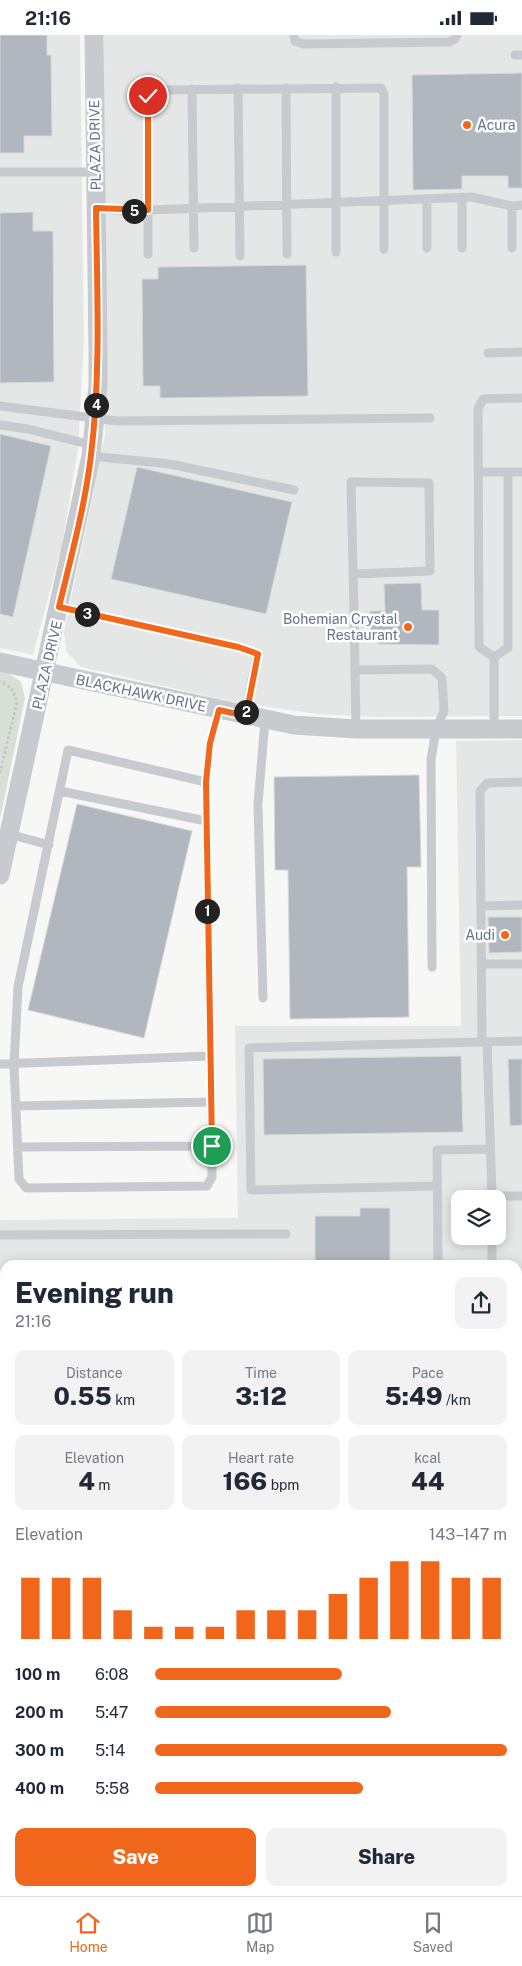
<!DOCTYPE html>
<html lang="en">
<head>
<meta charset="utf-8">
<style>
  body { margin:0; font-family:"Public Sans",sans-serif; background:#f2f2f3; color:#1f2937; height:100vh; display:flex; flex-direction:column; font-size:19px; white-space:nowrap }
  * { box-sizing:border-box; margin:0 }
  p { font-size:16px; color:#747a83 }
  .icon { flex:none; width:28px; height:28px; fill:none; stroke:currentColor; stroke-width:2; stroke-linecap:round; stroke-linejoin:round }
  .map { position:relative; flex:1; overflow:hidden }
  .details { position:absolute; left:0px; top:1225px; width:522px; height:636px; display:flex; flex-direction:column; background:#fff; border-radius:15px 15px 0 0; box-shadow:0 2px 12px #0003 }
  .details>* { flex:none }
  .tools { position:absolute; left:451px; top:1155px; display:grid; gap:10px }
  .tools a { display:grid; place-items:center; width:55px; height:55px; border-radius:10px; background:#fff; box-shadow:0 2px 12px #0003; font-size:25px }
  .pin { position:absolute; display:grid; place-items:center; width:42px; height:42px; color:#fff; margin:-21px; border:2px solid #fff; border-radius:50%; box-shadow:0 1px 5px #0007 }
  .km { position:absolute; width:25px; height:25px; margin:-12px; border-radius:50%; background:#222; color:#fff; font-size:14px; line-height:25px; text-align:center }
  .round { display:grid; place-items:center; flex:none; width:52px; height:52px; border-radius:10px; background:#f2f2f3 }
  .headline { display:flex; align-items:center; justify-content:space-between; height:85px; padding:0 15px }
  h1 { font-size:28px; font-weight:800; line-height:38px }
  .metrics { display:grid; grid-template-columns:repeat(3,1fr); gap:8px; height:85px; padding:5px 15px }
  .metrics div { display:grid; align-content:center; border-radius:10px; background:#f2f2f3; text-align:center }
  .metrics b { font-size:25px; font-weight:800 }
  .metrics small { font-size:14px; font-weight:400 }
  .metrics p { font-size:14px }
  .chart { height:140px; padding:10px 15px }
  .chart p { display:flex; justify-content:space-between }
  .chart svg { width:100%; height:90px; margin-top:5px; stroke:#f0671c; stroke-width:6 }
  .action { display:flex; gap:10px; margin-top:auto; padding:10px 15px }
  .action a { flex:1; height:58px; border-radius:10px; background:#f0671c; color:#fff; font-size:20px; font-weight:800; line-height:58px; text-align:center }
  .action a+a { background:#f2f2f3; color:#1f2937 }
  ul { padding:0 15px; list-style:none; font-size:16px }
  li { display:grid; grid-template-columns:80px 60px 1fr; align-items:center; height:38px }
  li i { height:12px; border-radius:6px; background:#f0671c }
  .status { display:flex; justify-content:space-between; align-items:center; height:35px; padding:0 25px; background:#fff; direction:ltr }
  .status svg { height:14px; fill:currentColor }
  .tabs { display:flex; justify-content:space-around; align-items:center; height:70px; border-top:1px solid #e0e1e3; background:#fff; font-size:14px; color:#747a83 }
  .tabs a { display:grid; justify-items:center; gap:2px }
  .tabs .active { color:#f0671c }
  .map>svg:first-child { display:block }
</style>
</head>
<body>
<div class="status"><b>21:16</b><svg viewBox="0 0 49 12"><path d="M0 12V9h3v3zM5 12V6h3v6zM10 12V3h3v9zM15 12V0h3v12zM26 1h20v11H26zM47 4h2v5h-2z"/></svg></div>
<div class="map">
<svg width="522" height="1861" viewBox="0 0 522 1861">
  <rect width="100%" height="100%" fill="#f7f8f5"/>
  <!-- built -->
  <path fill="#e5e7e6" fill-rule="evenodd" d="M0,0H80L84,305L78,414L62,510L33,620L0,613Z
    M104,0H522V681L377,682L317,679L229,666L81,632L66,616L64,597L105,400Z
    M522,705V1861H0V1185L238,1183L235,991H461L456,706ZM460,1164H498V1201H460ZM5,1230H518V1856H5Z"/>
  <!-- green -->
  <path fill="#d8e0d5" d="M0,636L8,638L21,647L25,663L0,784Z"/>
  <!-- building -->
  <path fill="#b0b7be" stroke="#d9d9d7" d="M0,0H47V20H51L52,101H24V118H0Z
    M522,38V153H508V141H462V154L413,155L412,40Z
    M33,177V196H53L54,347L0,348V178Z
    M306,230L308,361L160,363V351H143L142,244H158V232Z
    M0,399L51,411L13,582L0,579Z
    M137,432L292,467L266,579L111,544Z
    M421,548L422,575H439V610L378,609V598H370V576H385L384,549Z
    M419,740L421,832H407L409,982L290,984L288,835H275L274,742Z
    M77,769L192,796L144,1003L28,975Z
    M488,882H522V917L489,918Z
    M461,1021L463,1097L264,1100L263,1024Z
    M508,1024H522V1090L510,1091Z
    M360,1173H390V1230H315V1181H360Z"/>
  <g fill="none" stroke-linecap="round" stroke-linejoin="round">
    <!-- path -->
    <path stroke="#c0c2c5" stroke-width="2.5" stroke-dasharray="2.5 2.5" stroke-linecap="butt" d="M0,738L17,667L12,654L1,646"/>
    <!-- service -->
    <path stroke="#c7cace" stroke-width="9" d="M294,0L295,6L303,9L449,7L455,4L457,0
      M515,20H522
      M336,52V217
      M238,53L240,221
      M286,53L287,219
      M192,54L194,213
      M0,137H96
      M462,163V213
      M512,171V213
      M96,173L126,176L472,162L512,171L522,170
      M427,213V165
      M148,219V61L150,57L158,55L381,53L384,59V214
      M488,318L522,317
      M0,371L117,386L430,383
      M0,390L28,394L92,410
      M91,421L170,429L294,455
      M478,437H522
      M353,539L430,536L429,448L351,447C353,529 355,612 356,694
      M59,572L238,612L257,619L245,680
      M494,622L479,612L478,374L483,364L522,363
      M494,622L508,613V437
      M494,622V694
      M355,635L432,634L442,643L444,676L436,694L431,725L432,932
      M206,747L68,715L18,952L14,1030L19,1144L26,1153L207,1151L212,1142L206,747L210,708L219,675
      M60,756L206,786
      M9,799L49,810
      M481,871L522,870
      M481,929H522
      M263,963L258,769L265,685
      M482,1007L480,756L487,748L522,747
      M487,1007L492,1161
      M0,1029L210,1021
      M16,1071L211,1067
      M18,1112L212,1111
      M437,1151L251,1155L249,1013L522,1006
      M492,1164V1161H522
      M0,1200L286,1199
      M492,1201V1230
      M438,1230L437,1115L490,1114
      M518,1247H522
      M0,1396H5
      M0,1625H5
      M518,1633H522
      M0,1803H5
      M237,1856V1861
      M479,1856V1861"/>
    <!-- minor -->
    <path stroke="#c7cace" stroke-width="19" d="M0,627L294,690L356,694H522
      M0,840L91,421L98,351V316L94,0"/>
  </g>
  <g fill="none" stroke-linecap="round" stroke-linejoin="round">
    <!-- route casing -->
    <g stroke="#fff" stroke-width="10">
      <path id="route" d="M148,61V175L96,173C97,255 101,338 91,420C85,471 71,522 59,572L238,612L258,619L246,681L219,675L210,708L206,747L212,1111"/>
    </g>
    <!-- route -->
    <use href="#route" stroke="#f0671c" stroke-width="6"/>
  </g>
  <!-- markers -->
  <g fill="#f0671c" stroke="#fff" stroke-width="2">
    <circle cx="467" cy="90" r="5"/>
    <circle cx="408" cy="592" r="5"/>
    <circle cx="505" cy="900" r="5"/>
  </g>
  <g text-anchor="middle" stroke-width="5" stroke-linejoin="round" paint-order="stroke">
    <!-- poi labels -->
    <g font-size="14" fill="#647488" stroke="#fff" text-anchor="end">
      <text x="477" y="95" text-anchor="start">Acura</text>
      <text x="398" y="589">Bohemian Crystal<tspan x="398" dy="16">Restaurant</tspan></text>
      <text x="495" y="905">Audi</text>
    </g>
    <!-- street labels -->
    <g font-size="14" fill="#647488" stroke="#fff">
      <text transform="translate(95 110) rotate(-91)" y="5">PLAZA DRIVE</text>
      <text transform="translate(47 630) rotate(-77)" y="5">PLAZA DRIVE</text>
      <text transform="translate(141 658) rotate(12)" y="5">BLACKHAWK DRIVE</text>
    </g>
  </g>
</svg>
<div class="tools">
<a><svg class="icon" aria-label="layers" viewBox="0 0 24 24"><path d="M12 4l9 5-9 5-9-5zM3 14l9 5 9-5"/></svg></a>
</div>
<div class="pin" style="left:212px;top:1111px;background:#1e9e55"><svg class="icon" aria-label="arrive" viewBox="0 0 24 24"><path d="M6 21V4h12l-3 4 3 4H6"/></svg></div>
<div class="pin" style="left:148px;top:61px;background:#d93025"><svg class="icon" aria-label="check" viewBox="0 0 24 24"><path d="M5 12l5 5 9-10"/></svg></div>
<b class="km" style="left:207px;top:876px">1</b>
<b class="km" style="left:246px;top:677px">2</b>
<b class="km" style="left:87px;top:579px">3</b>
<b class="km" style="left:96px;top:370px">4</b>
<b class="km" style="left:134px;top:176px">5</b>
<section class="details">
<div class="headline"><div><h1>Evening run</h1><p>21:16</p></div><a class="round"><svg class="icon" aria-label="share" viewBox="0 0 24 24"><path d="M12 15V3M7 8l5-5 5 5M5 13v7h14v-7"/></svg></a></div>
<div class="metrics">
<div><p>Distance</p><b>0.55<small> km</small></b></div>
<div><p>Time</p><b>3:12</b></div>
<div><p>Pace</p><b>5:49<small> /km</small></b></div>
</div>
<div class="metrics">
<div><p>Elevation</p><b>4<small> m</small></b></div>
<div><p>Heart rate</p><b>166<small> bpm</small></b></div>
<div><p>kcal</p><b>44</b></div>
</div>
<div class="chart"><p><span>Elevation</span>143–147 m</p>
<svg viewBox="0 0 160 44" preserveAspectRatio="none"><path d="M5 44V14M15 44V14M25 44V14M35 44V30M45 44V38M55 44V38M65 44V38M75 44V30M85 44V30M95 44V30M105 44V22M115 44V14M125 44V6M135 44V6M145 44V14M155 44V14"/></svg>
</div>
<ul>
<li><b>100 m</b>6:08<i style="width:53%"></i></li>
<li><b>200 m</b>5:47<i style="width:67%"></i></li>
<li><b>300 m</b>5:14<i style="width:100%"></i></li>
<li><b>400 m</b>5:58<i style="width:59%"></i></li>
</ul>
<div class="action"><a>Save</a><a>Share</a></div>
</section>
</div>
<nav class="tabs">
<a class="active"><svg class="icon" aria-label="home" viewBox="0 0 24 24"><path d="M3 11l9-7 9 7M6 9v11h12V9"/></svg>Home</a>
<a><svg class="icon" aria-label="map" viewBox="0 0 24 24"><path d="M3 6l6-2 6 2 6-2v14l-6 2-6-2-6 2zM9 4v14M15 6v14"/></svg>Map</a>
<a><svg class="icon" aria-label="saved" viewBox="0 0 24 24"><path d="M7 4h10v16l-5-4-5 4z"/></svg>Saved</a>
</nav>
</body>
</html>
